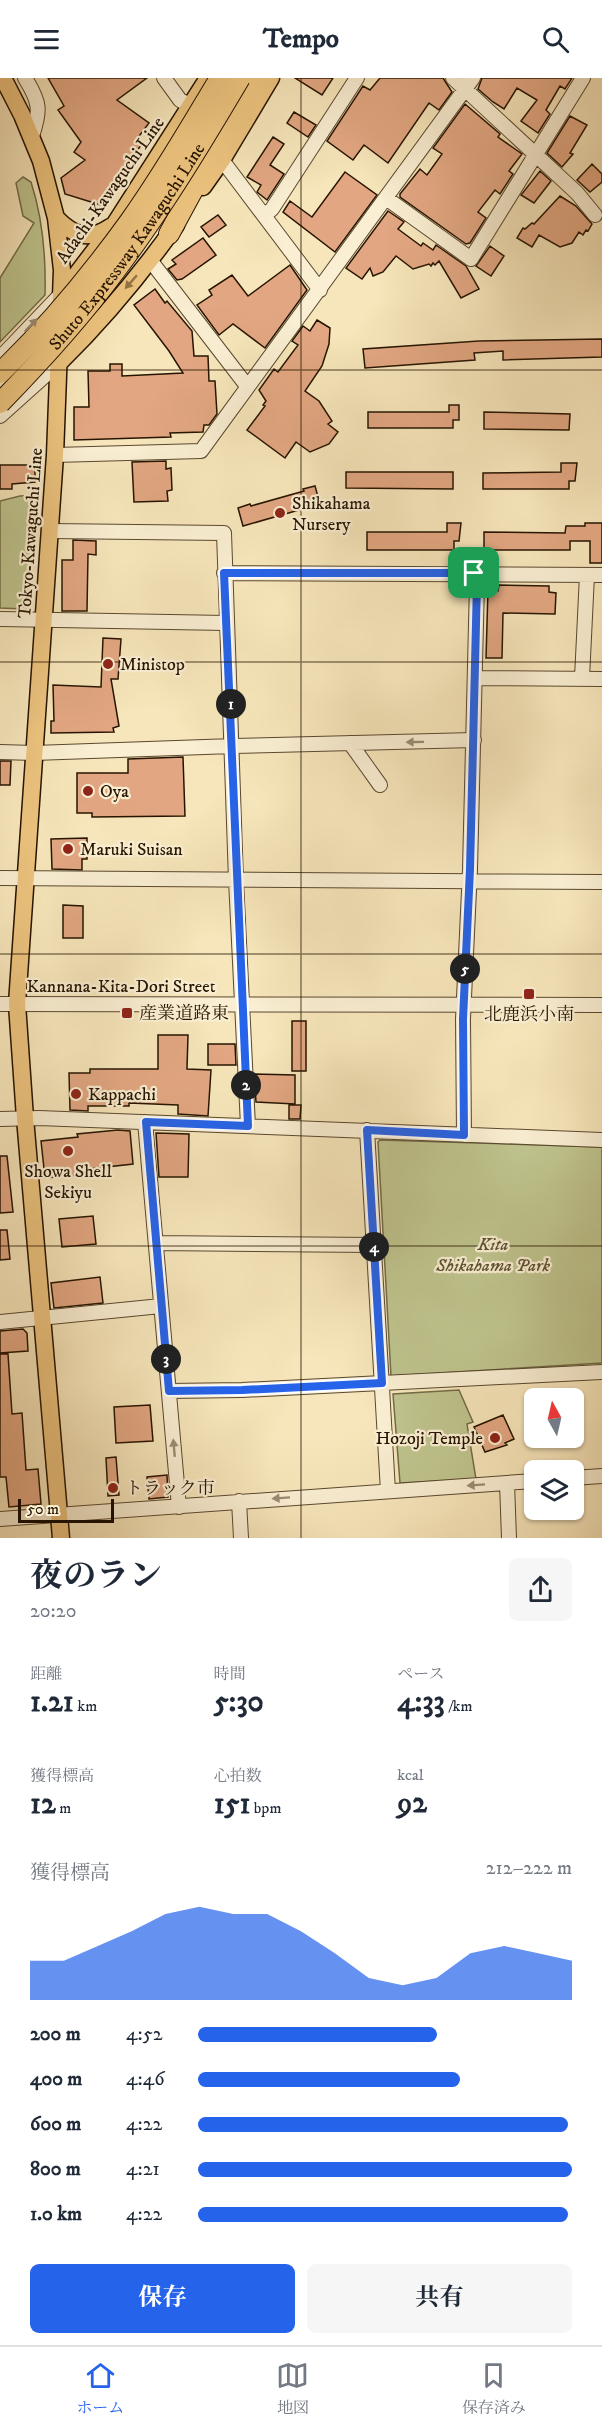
<!DOCTYPE html>
<html lang="ja">
<head>
<meta charset="utf-8">
<style>
  body { margin:0; font-family:"IM FELL DW Pica","Noto Serif JP",serif; background:#f6f6f7; color:#1f2937; height:100vh; display:flex; flex-direction:column; font-size:22px; white-space:nowrap }
  * { box-sizing:border-box; margin:0 }
  p { font-size:20px; color:#747a83 }
  .icon { flex:none; width:33px; height:33px; fill:none; stroke:currentColor; stroke-width:2; stroke-linecap:round; stroke-linejoin:round }
  .map { position:relative; height:1460px; overflow:hidden }
  .sheet { display:flex; flex-direction:column; background:#fff; flex:1 }
  .sheet>* { flex:none }
  .needle { width:39px; rotate:352deg }
  .fabs { position:absolute; left:524px; top:1310px; display:grid; gap:12px }
  .fabs a { display:grid; place-items:center; width:60px; height:60px; border-radius:9px; background:#fff; box-shadow:0 2px 4px #0004; font-size:30px }
  .scale { position:absolute; left:18px; bottom:15px; width:96px; box-sizing:border-box; padding-left:6px; border:3px solid #261400; border-top:0; font-size:16px; line-height:21px; white-space:nowrap; color:#261400; -webkit-text-stroke:4px #faefd3; paint-order:stroke }
  .pin { position:absolute; display:grid; place-items:center; width:51px; height:51px; color:#fff; margin:-26px; border-radius:12px; box-shadow:0 3px 9px #0006 }
  .km { position:absolute; width:30px; height:30px; margin:-15px; border-radius:50%; background:#222; color:#fff; font-size:16px; line-height:30px; text-align:center }
  .round { display:grid; place-items:center; flex:none; width:63px; height:63px; border-radius:9px; background:#f6f6f7 }
  .summary { display:flex; align-items:center; justify-content:space-between; height:102px; padding:0 30px }
  h1 { font-size:33px; font-weight:700; line-height:45px }
  .stats { display:grid; grid-template-columns:repeat(3,1fr); gap:9px; height:102px; padding:6px 30px }
  .stats div { display:grid; align-content:center }
  .stats b { font-size:30px; font-weight:700 }
  .stats small { font-size:16px; font-weight:400 }
  .stats p { font-size:16px }
  .chart { height:168px; padding:12px 30px }
  .chart p { display:flex; justify-content:space-between }
  .chart svg { width:100%; height:108px; margin-top:6px; fill:#2563eb; opacity:.7 }
  .primary-button { display:flex; gap:12px; margin-top:auto; padding:12px 30px }
  .primary-button a { flex:1; height:69px; border-radius:9px; background:#2563eb; color:#fff; font-size:24px; font-weight:700; line-height:69px; text-align:center }
  .primary-button a+a { background:#f6f6f7; color:#1f2937 }
  ul { padding:0 30px; list-style:none; font-size:20px }
  li { display:grid; grid-template-columns:96px 72px 1fr; align-items:center; height:45px }
  li i { height:15px; border-radius:8px; background:#2563eb }
  header { display:flex; justify-content:space-between; align-items:center; height:78px; padding:0 30px; background:#fff; font-size:27px; font-weight:700 }
  .tabs { display:flex; justify-content:space-around; align-items:center; height:84px; border-top:2px solid #e0e1e3; background:#fff; font-size:16px; color:#747a83 }
  .tabs a { display:grid; justify-items:center; gap:3px }
  .tabs .selected { color:#2563eb }
  .map>svg:first-child { display:block }
</style>
</head>
<body>
<header><svg class="icon" aria-label="menu" viewBox="0 0 24 24"><path d="M4 6h16M4 12h16M4 18h16"/></svg>Tempo<svg class="icon" aria-label="search" viewBox="0 0 24 24"><circle cx="10" cy="10" r="6"/><path d="M15 15l6 6"/></svg></header>
<div class="map">
<svg width="602" height="1460" viewBox="0 0 602 1460">
  <rect width="100%" height="100%" fill="#f7e6bb"/>
  <filter id="stains"><feTurbulence type="fractalNoise" baseFrequency=".00333" numOctaves="4"/><feColorMatrix values="0 0 0 0 .2 0 0 0 0 .09 0 0 0 0 .02 0 0 0 .5 -.17"/></filter>
  <radialGradient id="worn" r=".72"><stop offset=".6" stop-color="#630" stop-opacity="0"/><stop offset="1" stop-color="#630" stop-opacity=".3"/></radialGradient>
  <!-- green -->
  <path fill="#bfc48e" stroke="#726c47" stroke-width="1.5" d="M23,99L31,104C43,141 46,179 45,217L0,264V200L34,145L23,138L16,105Z
    M38,417L29,527L25,531L0,530V423L20,418Z
    M380,1062L602,1069V1285L391,1298L378,1064Z
    M459,1312L473,1344L467,1346L476,1401L400,1405L393,1316Z"/>
  <!-- building -->
  <path fill="#e2a782" stroke="#261400" stroke-width="1.5" d="M48,0H147L117,22L149,45L136,62L142,66L118,99L101,127L65,116L61,100L85,82L74,74L81,64L58,32L64,28Z
    M295,0H333L322,17Z
    M380,0H443L452,14L439,32L429,25L388,85L364,67L353,82L327,63L363,8L370,12Z
    M482,0H572L565,11L560,8L546,32L550,36L538,55L521,43L537,22L517,10L504,31L493,24L478,11Z
    M465,26L500,56L498,59L522,76L509,93L513,96L500,116L495,112L478,134L486,140L470,165L466,166L400,119V116L420,91L427,97L442,76L433,70Z
    M294,34L316,47L308,59L287,45Z
    M570,38L587,47L570,75L573,76L562,89L547,75Z
    M273,59L284,66L270,87L284,96L267,122L257,114L261,107L247,99Z
    M592,86L602,96V104L590,114L577,102Z
    M540,93L551,103L534,125L521,117Z
    M345,94L377,117L335,174L283,134L290,123L312,139Z
    M560,118L576,128L592,146L588,153L586,152L583,157L579,154L572,165L560,169L539,157L532,169L517,160L523,150L525,151L532,145L534,146Z
    M388,133L404,144L398,151L421,168L423,165L433,172L436,167L466,188L479,211L461,220L439,183L435,187L433,185L431,188L429,186L413,191L396,178L383,194L373,198L370,190L362,201L346,190Z
    M218,137L226,147L209,159L201,149Z
    M203,160L216,177L182,201L177,202L168,191L176,186L172,182Z
    M490,168L504,178L491,198L476,188Z
    M290,187L307,212L265,270L233,246L219,257L197,227L212,217L209,212L232,197L248,218Z
    M155,211L165,225L167,223L192,253L194,278H208L209,303H215L217,336L209,347H204L203,354L170,355L171,359L74,362V329H89L88,293H110V286H122V298L183,295L169,273L134,227Z
    M317,242L330,250L329,266L322,288L305,313L319,323L332,343L328,346L338,354L329,366L310,374L296,364L285,380L247,352L265,328L263,327L266,323L259,312L274,291L278,294L298,267L292,263L303,248L310,253Z
    M602,261V279L503,282V273L474,275L475,282L365,290L363,271L479,263Z
    M449,327H459V342H453V350H368V334H449Z
    M484,334L570,336L569,352L484,351Z
    M166,383V391L171,390L172,412L167,413L168,423L134,424L132,384Z
    M561,385H577L575,403H569V411H483V395L561,394Z
    M0,387H31V390H35V404L12,406V411H0Z
    M346,394H453V411L346,410Z
    M315,408L320,426L243,448L238,430L250,426L251,428L304,413L303,411Z
    M447,445H461L459,463H454V472H367V454H447Z
    M585,445H602V485H590V463H570V472H484V454L565,455L566,448H585Z
    M73,462L96,463V477L88,476L87,533H62V482H73Z
    M499,507L549,508V514L556,515L555,536L503,535L502,580H486L488,512L498,513Z
    M103,560L121,561L118,601H111L119,648L113,650L114,654L51,655V643H54L53,607L101,609Z
    M183,679L185,738L92,739V735H77V695H128V681Z
    M0,683H11L10,707H0Z
    M87,760V781H82V792L52,791L51,761Z
    M63,827L83,828V860H63Z
    M292,943H306V993H292Z
    M158,957H188L187,991L211,992L208,1038L178,1036V1027L129,1025V1028H88V1033L70,1032L69,995H90V991H158Z
    M208,966H235L236,987H208Z
    M254,996L295,997V1026L256,1024Z
    M289,1027H301L300,1041H289Z
    M118,1052L130,1053L133,1086L89,1091L90,1096L45,1100L41,1063L78,1059L77,1056Z
    M156,1055L189,1056L188,1099H159Z
    M0,1078H7L13,1134L0,1135Z
    M93,1138L96,1166L62,1169L59,1141Z
    M0,1152H7L10,1181L0,1182Z
    M100,1199L103,1225L54,1230L51,1205Z
    M23,1251L27,1255L28,1273L0,1275V1253Z
    M0,1276H8L12,1336L22,1335L26,1392L38,1391L41,1426L9,1429L6,1399H0Z
    M150,1327L153,1363L116,1365L114,1329Z
    M503,1337L514,1361L505,1365L507,1367L485,1374L474,1349Z
    M116,1379L119,1417L108,1418L106,1380Z
    M167,1397L168,1419L149,1421L147,1399Z"/>
  <g fill="none" stroke-linecap="round" stroke-linejoin="round">
    <!-- minor casing -->
    <g stroke="#5a482f" stroke-width="16">
      <path id="minor" d="M25,0C40,24 41,32 32,58
        M164,0L180,22L191,28
        M453,0L577,115L595,137
        M222,82L320,212
        M386,120L471,181L583,0
        M265,137L272,131L357,0
        M150,182L247,308
        M0,280L63,214
        M0,338L59,285
        M55,377L201,373L473,0
        M50,453L224,455L236,802L248,1048
        M224,495L602,497
        M0,541L226,545
        M475,600L602,601
        M582,600L587,497
        M350,665L380,707
        M0,674L34,675L233,668L474,662
        M0,800L602,804
        M0,926L602,927
        M0,1041L39,1040L602,1062
        M145,1044L179,1429
        M367,1052L388,1413
        M464,1057L463,941L470,791L477,505L474,495
        M156,1165L374,1167
        M0,1244L161,1228
        M169,1313L242,1312L602,1294
        M573,1400L602,1398
        M507,1405L509,1460
        M239,1423L241,1460
        M0,1441L534,1403"/>
    </g>
    <!-- major casing -->
    <g stroke="#261400" stroke-width="19">
      <path id="major" d="M3,0L22,37L41,83L56,140L62,192L55,377L17,926L25,1040L61,1460
        M203,109L222,82L271,0
        M56,140C73,157 88,164 110,149
        M63,214L114,147L208,0
        M59,285C102,243 141,196 176,147"/>
    </g>
    <!-- highway casing -->
    <g stroke="#261400" stroke-width="22">
      <path id="highway" d="M169,156L221,60L256,0"/>
    </g>
    <!-- minor -->
    <use href="#minor" stroke="#faefd3" stroke-width="14"/>
    <!-- major -->
    <use href="#major" stroke="#ecc37e" stroke-width="16"/>
    <!-- highway -->
    <use href="#highway" stroke="#ecc37e" stroke-width="20"/>
    <!-- highway-bridge casing -->
    <g stroke="#261400" stroke-width="22" stroke-linecap="butt">
      <g id="highway-bridge">
        <path d="M0,295C49,248 91,197 130,143C163,97 191,48 220,0"/>
        <path id="s1" d="M0,325C41,283 80,240 115,193C161,132 201,66 240,0"/>
      </g>
    </g>
    <!-- highway-bridge -->
    <use href="#highway-bridge" stroke="#ecc37e" stroke-width="20"/>
  </g>
  <!-- one-way arrows -->
  <defs><path id="oneway-solid" d="M-6-.8H1V-3.2L6.5 0L1 3.2V.8H-6Z" transform="scale(1.5)"/></defs>
  <use fill="#937445" href="#oneway-solid" transform="translate(131 204) rotate(131)"/>
  <g fill="#9b8c74">
    <use href="#oneway-solid" transform="translate(31 247) rotate(-46)"/>
    <use href="#oneway-solid" transform="translate(415 664) rotate(179)"/>
    <use href="#oneway-solid" transform="translate(174 1370) rotate(-95)"/>
    <use href="#oneway-solid" transform="translate(476 1407) rotate(176)"/>
    <use href="#oneway-solid" transform="translate(281 1420) rotate(176)"/>
  </g>
  <g fill="none" stroke-linecap="round" stroke-linejoin="round">
    <!-- route casing -->
    <g stroke="#fff" stroke-width="12">
      <path id="route" d="M224,495H474L477,505L470,791L463,941L464,1057L367,1052L382,1305L242,1312L169,1313L146,1044L248,1048Z"/>
    </g>
    <!-- route -->
    <use href="#route" stroke="#2563eb" stroke-width="8"/>
  </g>
  <!-- grid -->
  <path fill="none" stroke="#261400" stroke-width="1.5" stroke-opacity="0.55" d="M301,0V1460M0,292H602M0,584H602M0,876H602M0,1168H602"/>
  <!-- markers -->
  <g fill="#8f2418" stroke="#faefd3" stroke-width="2">
    <circle cx="280" cy="435" r="6"/>
    <circle cx="108" cy="586" r="6"/>
    <circle cx="88" cy="713" r="6"/>
    <circle cx="68" cy="771" r="6"/>
    <rect x="523" y="910" width="12" height="12" rx="3"/>
    <rect x="121" y="929" width="12" height="12" rx="3"/>
    <circle cx="76" cy="1016" r="6"/>
    <circle cx="68" cy="1073" r="6"/>
    <circle cx="495" cy="1360" r="6"/>
    <circle cx="113" cy="1410" r="6"/>
  </g>
  <g text-anchor="middle" stroke-width="4.5" stroke-linejoin="round" paint-order="stroke">
    <!-- street labels -->
    <g font-size="18" fill="#261400" stroke="#faefd3">
      <text transform="translate(110 112) rotate(-55)" y="6">Adachi-Kawaguchi Line</text>
      <text dy="6" stroke="none"><textPath href="#s1" startOffset="202">Shuto Expressway Kawaguchi Line</textPath></text>
      <text transform="translate(30 455) rotate(-86)" y="6">Tokyo-Kawaguchi Line</text>
      <text x="121" y="914">Kannana-Kita-Dori Street</text>
    </g>
    <!-- poi labels -->
    <g font-size="18" fill="#261400" stroke="#faefd3" text-anchor="start">
      <text x="292" y="431">Shikahama<tspan x="292" dy="21">Nursery</tspan></text>
      <text x="120" y="592">Ministop</text>
      <text x="100" y="719">Oya</text>
      <text x="80" y="777">Maruki Suisan</text>
      <text x="139" y="941">産業道路東</text>
      <text x="529" y="942" text-anchor="middle">北鹿浜小南</text>
      <text x="88" y="1022">Kappachi</text>
      <text x="68" y="1099" text-anchor="middle">Showa Shell<tspan x="68" dy="21">Sekiyu</tspan></text>
      <text x="483" y="1366" text-anchor="end">Hozoji Temple</text>
      <text x="125" y="1416">トラック市</text>
    </g>
    <!-- park labels -->
    <g font-size="18" font-style="italic" fill="#5c5232" stroke="#faefd3">
      <text x="493" y="1172">Kita<tspan x="493" dy="21">Shikahama Park</tspan></text>
    </g>
  </g>
  <rect width="100%" height="100%" filter="url(#stains)"/>
  <rect width="100%" height="100%" fill="url(#worn)"/>
</svg>
<div class="fabs">
<a><svg class="needle" viewBox="-14 -14 28 28"><path d="M0-13l5 13h-10z" fill="#e53935"/><path d="M0 13l5-13h-10z" fill="#747a83"/></svg></a>
<a><svg class="icon" aria-label="layers" viewBox="0 0 24 24"><path d="M12 4l9 5-9 5-9-5zM3 14l9 5 9-5"/></svg></a>
</div>
<div class="scale">50 m</div>
<div class="pin" style="left:474px;top:495px;background:#1e9e55"><svg class="icon" aria-label="arrive" viewBox="0 0 24 24"><path d="M6 21V4h12l-3 4 3 4H6"/></svg></div>
<b class="km" style="left:231px;top:626px">1</b>
<b class="km" style="left:246px;top:1007px">2</b>
<b class="km" style="left:166px;top:1281px">3</b>
<b class="km" style="left:374px;top:1169px">4</b>
<b class="km" style="left:465px;top:891px">5</b>
</div>
<section class="sheet">
<div class="summary"><div><h1>夜のラン</h1><p>20:20</p></div><a class="round"><svg class="icon" aria-label="share" viewBox="0 0 24 24"><path d="M12 15V3M7 8l5-5 5 5M5 13v7h14v-7"/></svg></a></div>
<div class="stats">
<div><p>距離</p><b>1.21<small> km</small></b></div>
<div><p>時間</p><b>5:30</b></div>
<div><p>ペース</p><b>4:33<small> /km</small></b></div>
</div>
<div class="stats">
<div><p>獲得標高</p><b>12<small> m</small></b></div>
<div><p>心拍数</p><b>151<small> bpm</small></b></div>
<div><p>kcal</p><b>92</b></div>
</div>
<div class="chart"><p><span>獲得標高</span>212–222 m</p>
<svg viewBox="0 0 160 44" preserveAspectRatio="none"><path d="M0 44V28L10 28L20 22L30 16L40 9L50 6L60 9L70 9L80 16L90 25L100 35L110 38L120 35L130 25L140 22L150 25L160 28V44z"/></svg>
</div>
<ul>
<li><b>200 m</b>4:52<i style="width:64%"></i></li>
<li><b>400 m</b>4:46<i style="width:70%"></i></li>
<li><b>600 m</b>4:22<i style="width:99%"></i></li>
<li><b>800 m</b>4:21<i style="width:100%"></i></li>
<li><b>1.0 km</b>4:22<i style="width:99%"></i></li>
</ul>
<div class="primary-button"><a>保存</a><a>共有</a></div>
</section>
<nav class="tabs">
<a class="selected"><svg class="icon" aria-label="home" viewBox="0 0 24 24"><path d="M3 11l9-7 9 7M6 9v11h12V9"/></svg>ホーム</a>
<a><svg class="icon" aria-label="map" viewBox="0 0 24 24"><path d="M3 6l6-2 6 2 6-2v14l-6 2-6-2-6 2zM9 4v14M15 6v14"/></svg>地図</a>
<a><svg class="icon" aria-label="saved" viewBox="0 0 24 24"><path d="M7 4h10v16l-5-4-5 4z"/></svg>保存済み</a>
</nav>
</body>
</html>
